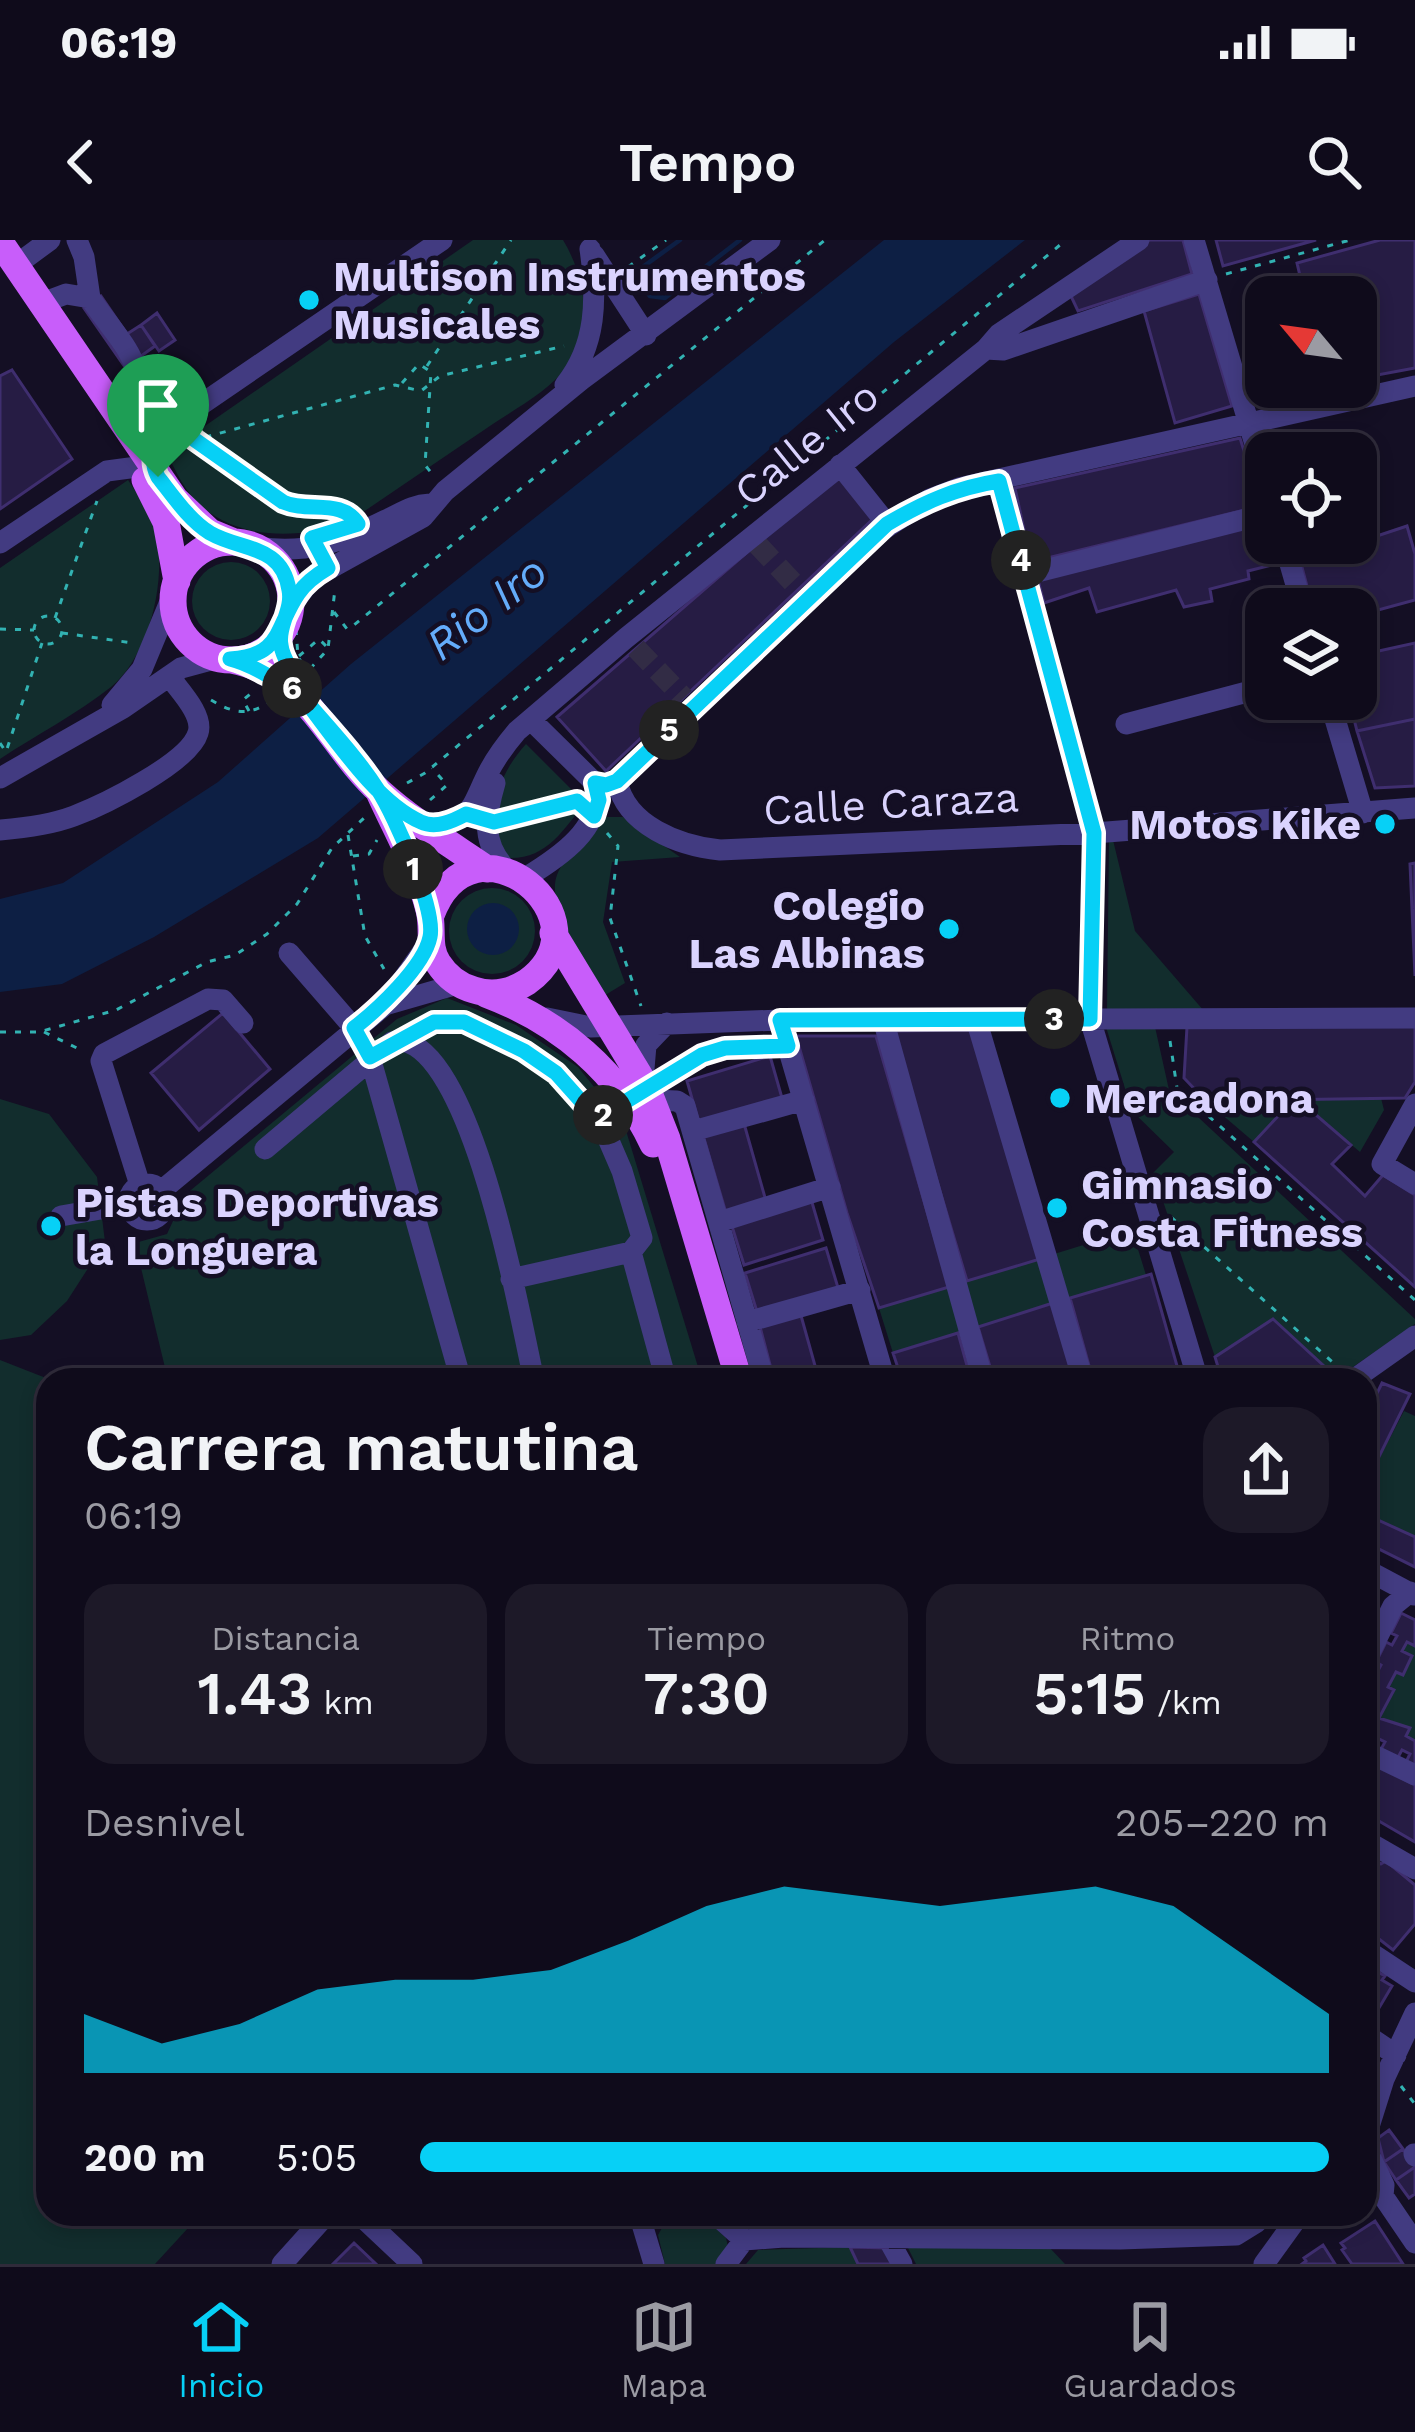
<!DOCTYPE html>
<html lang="es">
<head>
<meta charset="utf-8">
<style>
  body { margin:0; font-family:"Work Sans",sans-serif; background:#1d1928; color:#f1f3f6; height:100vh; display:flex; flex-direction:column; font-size:45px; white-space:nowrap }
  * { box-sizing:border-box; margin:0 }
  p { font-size:39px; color:#9b9ba3 }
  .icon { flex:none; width:66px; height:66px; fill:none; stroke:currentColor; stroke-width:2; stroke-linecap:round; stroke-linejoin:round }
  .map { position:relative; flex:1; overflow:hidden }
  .sheet { position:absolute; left:36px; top:1128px; width:1341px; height:858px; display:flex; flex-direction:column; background:#0f0b1b; border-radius:36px; box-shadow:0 6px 18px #0003,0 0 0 3px #2f2b3a }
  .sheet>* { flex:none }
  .needle { width:78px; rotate:299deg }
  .tools { position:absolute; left:1245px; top:36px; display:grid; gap:24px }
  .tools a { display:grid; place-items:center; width:132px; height:132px; border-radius:24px; background:#0f0b1b; box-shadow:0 6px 18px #0003,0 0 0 3px #2f2b3a; font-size:60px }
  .pin { position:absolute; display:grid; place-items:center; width:102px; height:102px; color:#fff; margin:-123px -51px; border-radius:50% 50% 50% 0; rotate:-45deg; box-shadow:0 0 12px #0007 }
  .pin .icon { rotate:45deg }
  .km { position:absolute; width:60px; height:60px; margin:-30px; border-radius:50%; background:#222; color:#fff; font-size:33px; line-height:60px; text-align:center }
  .round { display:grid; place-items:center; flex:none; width:126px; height:126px; border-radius:36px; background:#1d1928 }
  .summary { display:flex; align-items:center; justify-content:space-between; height:204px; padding:0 48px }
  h1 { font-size:66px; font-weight:600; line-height:90px }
  .stats { display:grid; grid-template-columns:repeat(3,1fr); gap:18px; height:204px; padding:12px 48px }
  .stats div { display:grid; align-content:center; border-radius:30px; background:#1d1928; text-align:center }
  .stats b { font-size:60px; font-weight:600 }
  .stats small { font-size:33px; font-weight:400 }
  .stats p { font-size:33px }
  .chart { height:336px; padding:24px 48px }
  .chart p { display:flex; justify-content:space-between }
  .chart svg { width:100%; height:216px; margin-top:12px; fill:#07d0f6; opacity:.7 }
  ul { padding:0 48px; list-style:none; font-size:39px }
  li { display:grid; grid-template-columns:192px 144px 1fr; align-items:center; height:90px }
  li i { height:30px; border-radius:15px; background:#07d0f6 }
  .status { display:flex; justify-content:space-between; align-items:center; height:84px; padding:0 60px; background:#0f0b1b; direction:ltr }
  .status svg { height:33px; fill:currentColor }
  header { display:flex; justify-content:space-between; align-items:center; height:156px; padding:0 48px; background:#0f0b1b; font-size:54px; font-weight:600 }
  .tab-bar { display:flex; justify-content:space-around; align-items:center; height:168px; border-top:3px solid #2f2b3a; background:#0f0b1b; font-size:33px; color:#9b9ba3 }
  .tab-bar a { display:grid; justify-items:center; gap:6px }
  .tab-bar .current { color:#07d0f6 }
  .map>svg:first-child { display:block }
</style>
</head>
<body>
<div class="status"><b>06:19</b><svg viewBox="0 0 49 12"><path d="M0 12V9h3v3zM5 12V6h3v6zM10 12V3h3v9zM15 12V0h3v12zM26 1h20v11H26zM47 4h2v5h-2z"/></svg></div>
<header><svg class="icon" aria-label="back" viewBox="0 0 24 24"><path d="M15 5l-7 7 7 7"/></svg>Tempo<svg class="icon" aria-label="search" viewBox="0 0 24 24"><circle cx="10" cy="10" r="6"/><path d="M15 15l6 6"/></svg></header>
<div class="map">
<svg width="1415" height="2024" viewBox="0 0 1415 2024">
  <rect width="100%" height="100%" fill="#140f24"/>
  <!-- green -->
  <path fill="#122d2d" d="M473,0H563C585,36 594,87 568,125C549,152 514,169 487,188C440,220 394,251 347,283C295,300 228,301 190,254C180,242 174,226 166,213Z
    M128,240C138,255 150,271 155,289C168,337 150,415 111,447C77,474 36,495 0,519V328Z
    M192 361a39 39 0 1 1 78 0a39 39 0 1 1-78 0Z
    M526,504L585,563C563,590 547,619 509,618C481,581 497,536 526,504Z
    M605,577H623L680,617L612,622L603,682L625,743L602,757C587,729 545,666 557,635C565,614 590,594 605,577Z
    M1109,600H1113L1135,691L1204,771L1107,770Z
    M449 691a43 43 0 1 1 86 0a43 43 0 1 1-86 0Z
    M447,758L516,785L578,827L624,884L702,1140H168L135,1003L167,994L185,955L397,779Z
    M1106,787H1155L1169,850L1415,1079V1084L1337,1138L1273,1079L1215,1117L1160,952L1147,939L1174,912L1132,871Z
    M1381,858L1384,870L1360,912L1315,874H1280L1254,902L1206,861Z
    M0,859L49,874L97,937L105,1002L67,1061L31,1095L0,1100Z
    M1132,990L1146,1035L893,1113L879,1068Z
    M0,1120L51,1140H48V1974H201L155,2024H0Z
    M1404,1171L1415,1176V1297L1365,1274V1246Z
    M1407,1402L1415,1406V1501L1406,1496L1409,1488L1379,1478L1393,1450L1388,1447L1396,1432L1403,1435L1412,1416L1402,1411Z
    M670,1974H701L726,1998L728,2007L717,2024H665L658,1995Z
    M850,2007L858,2024H746L758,2010Z
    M1049,2007L1065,2024H916L908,2008Z"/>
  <!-- water -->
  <path fill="#0d1f44" d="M884,0H1025L894,102L318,598L154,697L62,744L0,752V659L63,643L218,542L351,424Z
    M467 689a26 26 0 1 1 52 0a26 26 0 1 1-52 0Z"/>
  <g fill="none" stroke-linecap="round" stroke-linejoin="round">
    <!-- stream -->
    <path stroke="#0d1f44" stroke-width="4.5" d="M680,0L633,34L650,56L665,58L740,0"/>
  </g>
  <!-- building -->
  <path fill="#261c44" stroke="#3f2e6f" stroke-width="3" d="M1149,0H1183L1192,34L1078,71L1070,54Z
    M1216,0H1316L1223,26Z
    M1380,0H1415V128L1356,139V57H1305L1297,23Z
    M1199,54L1232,166L1175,183L1144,71Z
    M101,56L127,94L141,85L155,106L141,116L148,125L132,137L84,68Z
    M157,73L175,100L159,111L141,85Z
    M12,130L72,219L0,269V136Z
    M1240,198L1261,266L1031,322L1015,248Z
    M841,231L876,276L606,531L557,477Z
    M1263,281L1266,303H1270L1276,324L1248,331L1249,339L1210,349L1212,361L1184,367L1176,350L1097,372L1089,348L1044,363L1038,340Z
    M1407,286L1415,314V360L1356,376V369H1313L1299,316L1356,303Z
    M1415,403V479L1357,491L1349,459H1356V416Z
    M1415,479V546L1375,548L1357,491Z
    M1415,623V736L1410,624Z
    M223,773L270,829L199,890L151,833Z
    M1415,785V842L1405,858L1206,861L1184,838L1187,787Z
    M971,790L1040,1019L967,1041L892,791Z
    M796,796H876L949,1047L879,1068L847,973Z
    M770,816L782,858L699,883L687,841Z
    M1280,874H1315L1351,905L1332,924L1365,956L1383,935L1415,955V1047L1254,902Z
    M743,880L766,961L726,973L702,892Z
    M811,959L823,1000L744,1025L731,983Z
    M826,1008L839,1051L758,1075L745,1033Z
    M1151,1034L1181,1140H1093L1070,1058Z
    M1053,1063L1075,1140H994L978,1087Z
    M800,1072L819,1140H774L759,1083Z
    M1273,1079L1337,1138L1222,1140L1215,1117Z
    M958,1093L971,1140H902L893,1113Z
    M1382,1143L1410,1154L1365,1245V1178Z
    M1365,1274L1415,1297V1327L1365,1302Z
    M1401,1373L1415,1380V1406L1407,1402L1402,1411L1412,1416L1403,1435L1396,1432L1388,1447L1394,1450L1379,1478L1410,1488L1406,1496L1415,1501V1527L1406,1522L1410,1514L1402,1510L1397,1519L1380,1511L1385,1502L1365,1492V1441L1367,1437L1373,1440L1381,1425L1376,1422L1386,1402L1392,1405L1397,1396L1391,1393Z
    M1365,1519L1415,1545V1602L1365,1573Z
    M1367,1611L1381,1624L1386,1621L1415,1645V1684L1393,1710L1365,1688Z
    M1365,1725L1385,1736L1382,1740L1392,1746L1376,1773L1365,1769Z
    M1389,1890L1403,1909L1384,1922L1378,1898Z
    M1403,1909L1415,1927L1396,1940L1384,1922Z
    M1415,1927V1954L1409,1958L1396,1940Z
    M730,1974H795L785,1986L747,1987Z
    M811,1974H887L876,1987L802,1985Z
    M902,1974H965L955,1986L888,1991Z
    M982,1974H1047L1039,1984H974Z
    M1147,1974H1238L1241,1976L1234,1985L1140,1983Z
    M1375,1981L1403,2024H1352L1342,2010L1345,2008L1341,2003Z
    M354,2003L376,2024H333Z
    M1323,2005L1335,2024H1302L1306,2021L1304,2018Z
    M850,2007L887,2008L895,2024H858Z"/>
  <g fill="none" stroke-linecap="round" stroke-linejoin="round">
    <!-- minor-tunnel -->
    <path stroke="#322c45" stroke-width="21" stroke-dasharray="21 10" stroke-linecap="butt" d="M757,304L799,349
      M636,408L684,458"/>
    <!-- path -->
    <path stroke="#32b2b2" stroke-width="3" stroke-dasharray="6 9" stroke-linecap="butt" d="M628,27L666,0
      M1226,34L1350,0
      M427,126L511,0
      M402,143L419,124L431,132L425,225L433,235
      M192,197L195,200L395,145L421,151L440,136L564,106
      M196,201L283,262C305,271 329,263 351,274
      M334,372L347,389L354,385L825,0
      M34 390a14 14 0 1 1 28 0a14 14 0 1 1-28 0Z
      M55,378L97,261
      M0,389L34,390
      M296,389L298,417L310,435
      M62,393L133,403
      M299,416L319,399L327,407
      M310,429L328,409L335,349
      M211,460C231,472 247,477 268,463
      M249,471L243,460L254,451
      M0,503L6,512L42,403
      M407,543L425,533L1066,0
      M430,560L447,545L432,528
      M509,578L576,561
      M607,593L618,606L610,678L641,766
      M348,595L365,696L384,729
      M353,616L369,614L377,600
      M0,792H39L116,770L207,722L235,715L267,694L297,664L332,608L364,578
      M44,792L83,811
      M1170,801L1177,848L1415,1060
      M668,839C706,812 723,806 770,806
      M1171,977L1338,1127
      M1401,1846L1414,1863"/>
    <!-- minor -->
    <path stroke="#423b81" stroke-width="21" d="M77,0L84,17L90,58
      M1194,0L1266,241
      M594,15L646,95
      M16,25L50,0
      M42,63L66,54L90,58C129,115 151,122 131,194
      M986,109L1003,110L1207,40
      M565,145C597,105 597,58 590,9
      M152,225L162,195L177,181L442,0
      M840,225L887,284
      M999,241L1094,593L1090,779L1198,1140
      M0,303L107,231L137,227
      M1284,303L1303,369
      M258,307C306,315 344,301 386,280C403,272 412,265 430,264
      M1025,335L1266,274
      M290,368L311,339L423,277L445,251L581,140L770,0
      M1329,459L1363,573
      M112,465L142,429L174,352
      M532,481L595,543
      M1126,484L1266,447
      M0,538L123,468L181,428L218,418
      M617,541C626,586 680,606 720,610L1094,593L1415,568
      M495,543C485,577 481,604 508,631
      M595,543L606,545L617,541L872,297L930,259L959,248L1415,146
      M424,584C473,583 469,571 488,533C496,517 506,504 517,491L626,398L986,109L999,94L1139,0
      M0,590C25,588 50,585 74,576C103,565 189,523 198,493C204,475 179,450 169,436
      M525,638C558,618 606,587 595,543
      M289,713L354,788L370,817L461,1140
      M385,765L458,744
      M547,778L591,787L780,780L1415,778
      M883,779L983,1140
      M976,779L1083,1140
      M780,780L885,1140
      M403,801C474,816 519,1072 534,1140
      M643,840L646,805L667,783
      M652,860L677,861L685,866L764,1140
      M1415,864L1382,924L1415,944
      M693,891L804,860
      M265,909L392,802L403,801L434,782H464L524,811L557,833L586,864L603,887L622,931L642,998L631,1012L511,1039
      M129 962a18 18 0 1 1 36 0a18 18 0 1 1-36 0Z
      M140,945L101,821L104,814L208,759L223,760L243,783
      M161,951L385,765L430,701
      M61,976L129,964
      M719,982L830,947
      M631,1012L666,1140
      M747,1082L860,1050
      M1353,1140L1415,1096
      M1365,1329L1414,1355
      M1365,1422L1393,1366L1410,1352
      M1365,1511L1415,1535
      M1365,1600L1415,1629
      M1365,1709L1415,1742
      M1365,1794L1396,1815
      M1366,1896L1384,1839L1415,1773
      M1367,1910L1384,1945L1383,1956L1415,2003
      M1414,1914L1415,1916
      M359,1974L412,2024
      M639,1974L654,2024
      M715,1974L744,2000L726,2024
      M887,1997L902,2024
      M1120,1999L1141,1974
      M744,2000L784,1997L1120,1999L1236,1995L1257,1982
      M282,2024L327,1974
      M1264,2024L1300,1974"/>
    <!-- major -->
    <path stroke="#c85dfa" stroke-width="27" d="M0,2L175,259L210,292L234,302
      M145,240L166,282L177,341
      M173 361a59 59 0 1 1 118 0a59 59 0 1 1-118 0Z
      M231,420C308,434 328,505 380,552C412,581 452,605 487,629
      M379,552C396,590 419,630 429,670C434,689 427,706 438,723C447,737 459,746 474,750C492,756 511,752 527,742C614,680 473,563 431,675
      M553,693L647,848L667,899L739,1140
      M486,754C560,782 619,832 653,904
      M1365,1895V1914"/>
  </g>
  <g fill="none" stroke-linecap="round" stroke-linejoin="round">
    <!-- route casing -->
    <g stroke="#fff" stroke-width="24">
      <path id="route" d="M158,237C173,256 189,280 210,293C241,311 282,304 289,350C293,370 277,387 281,405C283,423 297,431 296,449C323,482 355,514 378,550C395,576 436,669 430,697C424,727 377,770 354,788L370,817L434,782H464L524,811L556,833L597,879L702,815L725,808L788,806L780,780L1090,779L1094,593L999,241C956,248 924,262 887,284L617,541L606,545L595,543L599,560L594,576L577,561L494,582L466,574C453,581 436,589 421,582C373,561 329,489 296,449C272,441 256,425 230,419C282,416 275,388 298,354C306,342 316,335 328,328L312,298L358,284C342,258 308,273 283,262L195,200L177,181C160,197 146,214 158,237"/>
    </g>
    <!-- route -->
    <use href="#route" stroke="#07d0f6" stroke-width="15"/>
  </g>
  <!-- markers -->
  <g fill="#07d0f6" stroke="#140f24" stroke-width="4.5">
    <circle cx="309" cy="60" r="12"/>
    <circle cx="1385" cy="584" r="12"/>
    <circle cx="949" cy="689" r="12"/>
    <circle cx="1060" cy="858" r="12"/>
    <circle cx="1057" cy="968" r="12"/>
    <circle cx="51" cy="986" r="12"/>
  </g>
  <g text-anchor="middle" stroke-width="9" stroke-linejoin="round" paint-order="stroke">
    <!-- poi labels -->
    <g font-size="42" font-weight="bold" fill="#dad3fe" stroke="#140f24" text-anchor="start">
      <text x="333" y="51">Multison Instrumentos<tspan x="333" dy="48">Musicales</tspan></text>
      <text x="1361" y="599" text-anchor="end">Motos Kike</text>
      <text x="925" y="680" text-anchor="end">Colegio<tspan x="925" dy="48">Las Albinas</tspan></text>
      <text x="1084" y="873">Mercadona</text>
      <text x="1081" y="959">Gimnasio<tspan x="1081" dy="48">Costa Fitness</tspan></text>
      <text x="75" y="977">Pistas Deportivas<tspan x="75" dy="48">la Longuera</tspan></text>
    </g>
    <!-- street labels -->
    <g font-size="42" fill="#dad3fe" stroke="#140f24">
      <text transform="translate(806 203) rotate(-39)" y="15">Calle Iro</text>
      <text transform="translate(891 563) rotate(-3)" y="15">Calle Caraza</text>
    </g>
    <!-- water labels -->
    <g font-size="45" font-style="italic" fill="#64acfa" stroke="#140f24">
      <text transform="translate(486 367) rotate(-38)" y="16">Rio Iro</text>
    </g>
  </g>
</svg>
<div class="tools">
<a><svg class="needle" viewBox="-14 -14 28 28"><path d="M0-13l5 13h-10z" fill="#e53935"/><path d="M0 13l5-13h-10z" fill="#9b9ba3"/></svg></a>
<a><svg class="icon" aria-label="locate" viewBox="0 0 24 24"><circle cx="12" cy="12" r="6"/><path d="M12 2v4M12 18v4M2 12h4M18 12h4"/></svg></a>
<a><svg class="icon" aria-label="layers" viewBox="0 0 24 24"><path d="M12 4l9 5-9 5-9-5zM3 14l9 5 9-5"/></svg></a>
</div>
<div class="pin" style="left:158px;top:237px;background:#1e9e55"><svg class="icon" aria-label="arrive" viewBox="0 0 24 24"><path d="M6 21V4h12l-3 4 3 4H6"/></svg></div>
<b class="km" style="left:413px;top:629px">1</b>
<b class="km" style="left:603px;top:875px">2</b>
<b class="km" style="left:1054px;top:779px">3</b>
<b class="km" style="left:1021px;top:320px">4</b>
<b class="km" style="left:669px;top:490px">5</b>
<b class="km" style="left:292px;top:448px">6</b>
<section class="sheet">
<div class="summary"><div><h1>Carrera matutina</h1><p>06:19</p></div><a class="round"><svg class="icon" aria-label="share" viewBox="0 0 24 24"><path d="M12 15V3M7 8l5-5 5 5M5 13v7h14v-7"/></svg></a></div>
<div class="stats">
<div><p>Distancia</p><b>1.43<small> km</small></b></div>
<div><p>Tiempo</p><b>7:30</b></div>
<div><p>Ritmo</p><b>5:15<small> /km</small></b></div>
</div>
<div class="chart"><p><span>Desnivel</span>205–220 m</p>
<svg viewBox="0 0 160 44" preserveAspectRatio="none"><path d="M0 44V32L10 38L20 34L30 27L40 25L50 25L60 23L70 17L80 10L90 6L100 8L110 10L120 8L130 6L140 10L150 21L160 32V44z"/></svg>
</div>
<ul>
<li><b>200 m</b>5:05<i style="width:100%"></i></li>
</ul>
</section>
</div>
<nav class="tab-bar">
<a class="current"><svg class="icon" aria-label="home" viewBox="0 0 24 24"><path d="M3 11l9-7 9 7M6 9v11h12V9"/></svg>Inicio</a>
<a><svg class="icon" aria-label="map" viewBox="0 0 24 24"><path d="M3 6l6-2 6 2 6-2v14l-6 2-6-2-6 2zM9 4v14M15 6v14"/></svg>Mapa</a>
<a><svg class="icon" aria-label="saved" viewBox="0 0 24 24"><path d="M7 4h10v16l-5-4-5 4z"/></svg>Guardados</a>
</nav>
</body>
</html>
